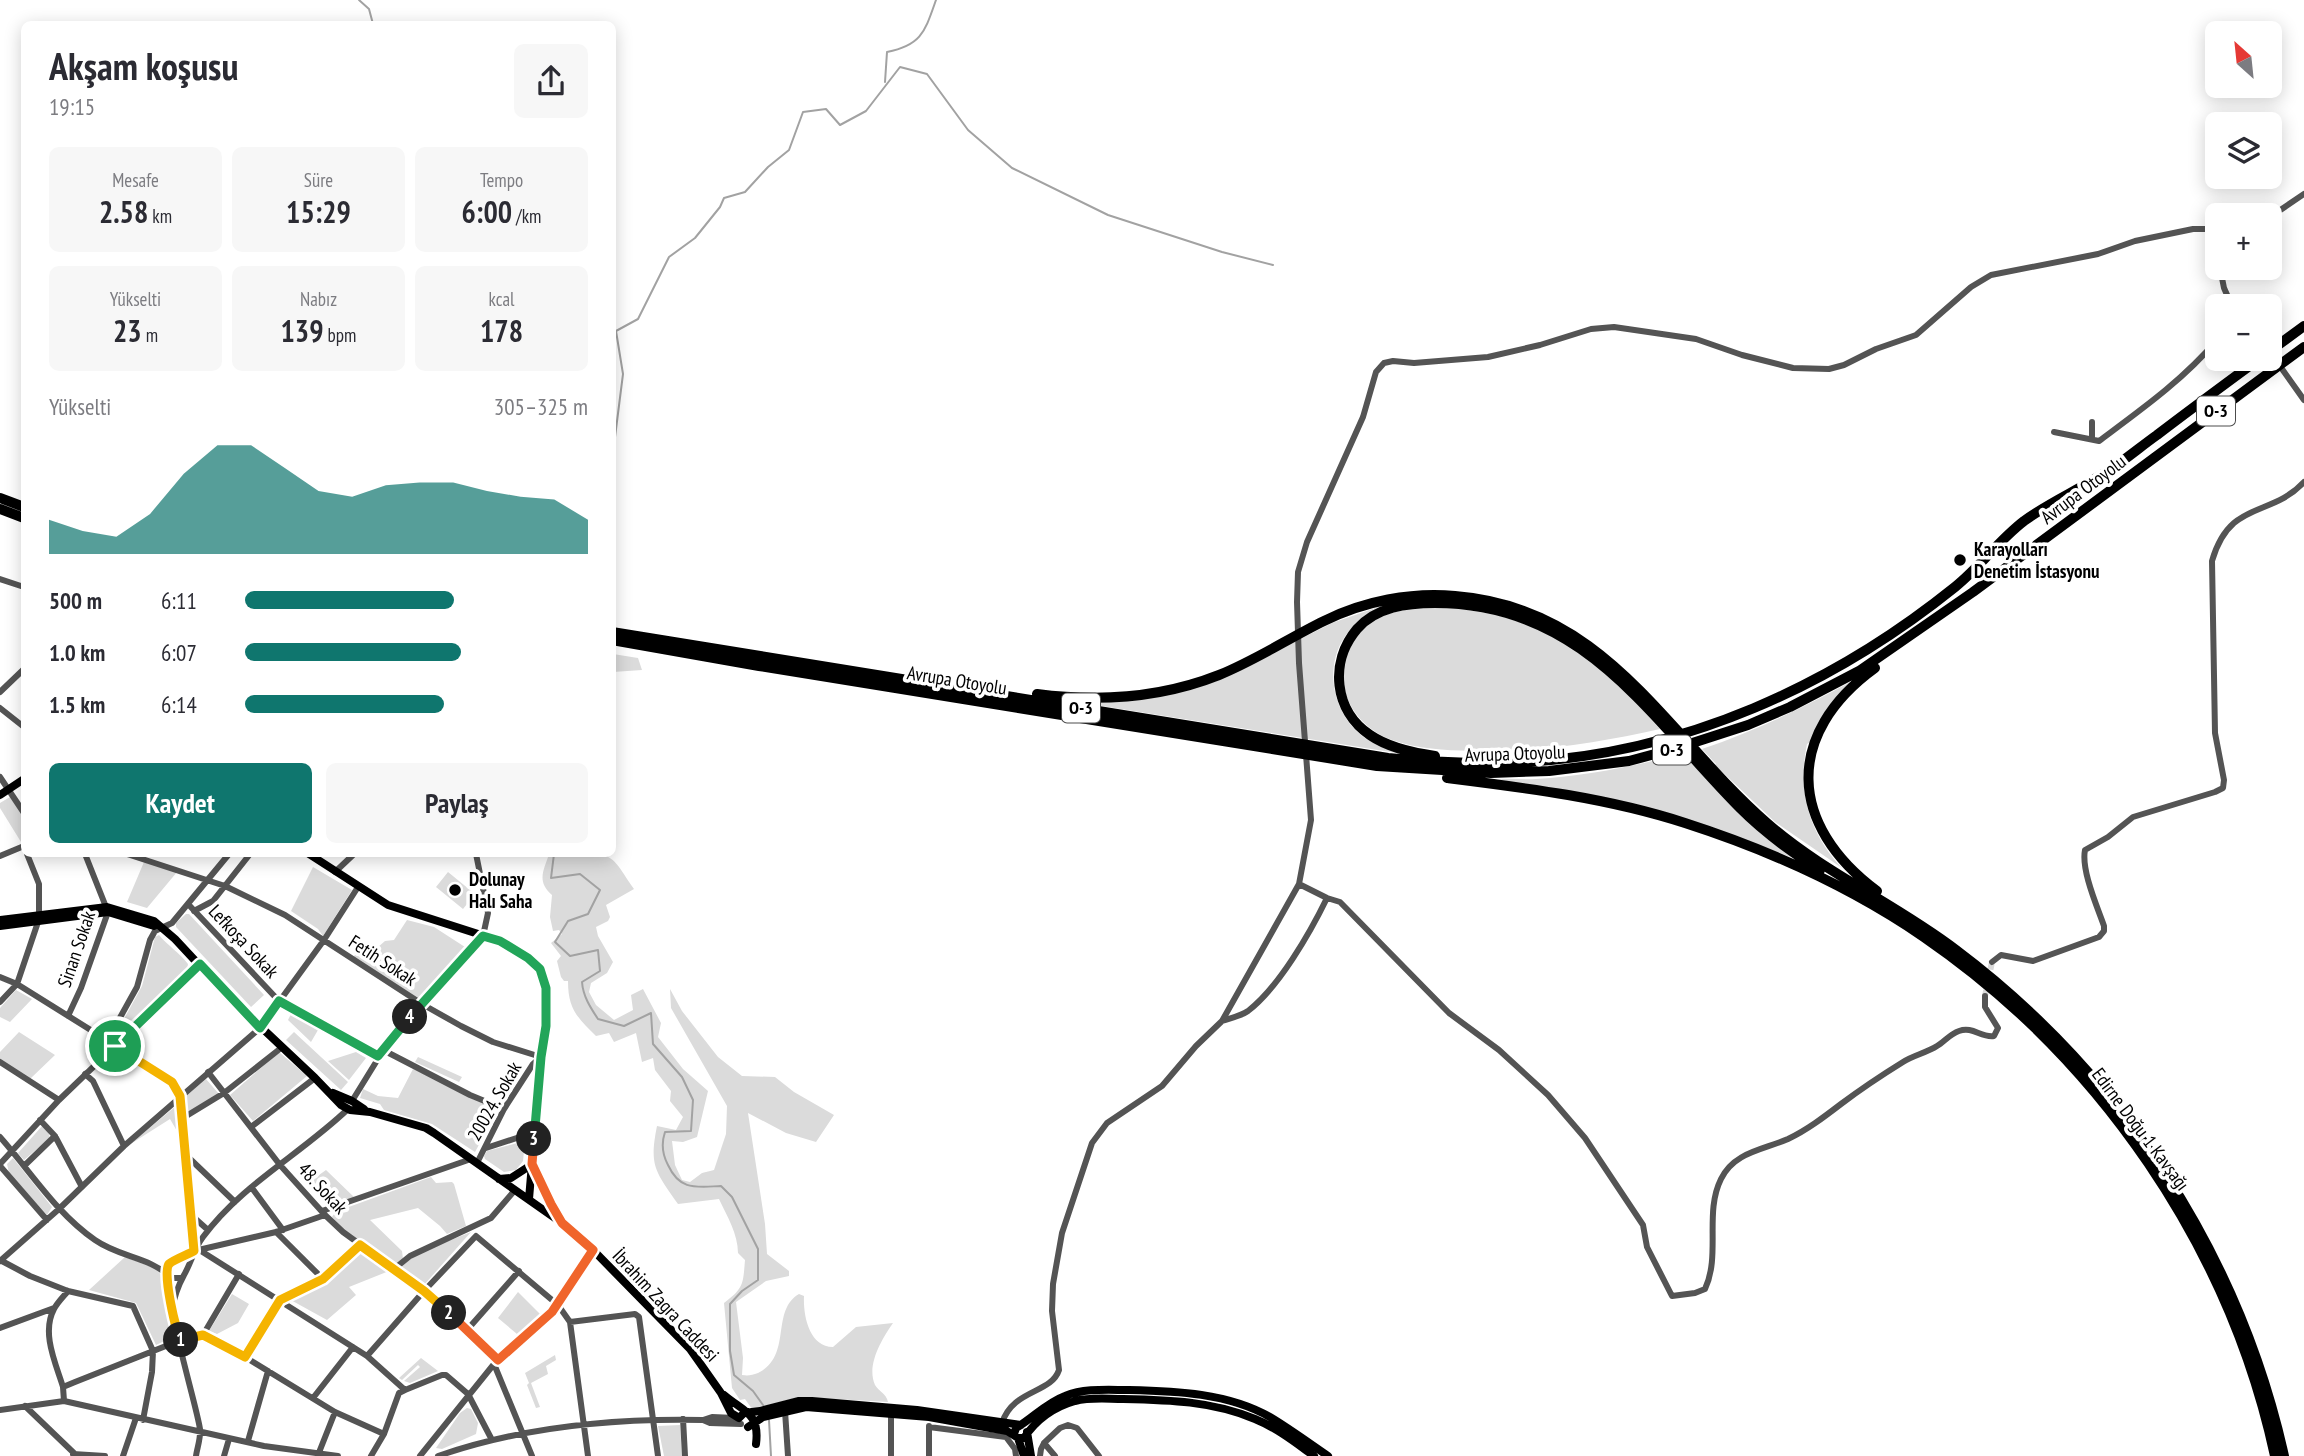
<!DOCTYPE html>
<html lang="tr">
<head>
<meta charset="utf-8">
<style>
  body { margin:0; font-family:"PT Sans Narrow",sans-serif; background:#f7f7f7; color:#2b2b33; height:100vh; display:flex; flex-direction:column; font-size:26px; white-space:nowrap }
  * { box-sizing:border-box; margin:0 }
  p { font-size:23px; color:#7c7c81 }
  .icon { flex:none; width:38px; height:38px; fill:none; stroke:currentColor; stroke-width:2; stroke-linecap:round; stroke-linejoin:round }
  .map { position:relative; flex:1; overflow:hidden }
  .sheet { position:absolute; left:21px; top:21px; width:595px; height:836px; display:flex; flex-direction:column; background:#fff; border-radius:10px; box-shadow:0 4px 18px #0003 }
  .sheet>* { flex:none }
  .needle { width:46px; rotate:333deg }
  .tools { position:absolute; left:2205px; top:21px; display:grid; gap:14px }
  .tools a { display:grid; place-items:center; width:77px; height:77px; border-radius:10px; background:#fff; box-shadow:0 4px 18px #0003; font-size:35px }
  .pin { position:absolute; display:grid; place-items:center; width:60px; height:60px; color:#fff; margin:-30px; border:4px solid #fff; border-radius:50%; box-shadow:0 2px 7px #0007 }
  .km { position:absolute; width:35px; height:35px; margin:-18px; border-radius:50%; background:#222; color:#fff; font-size:19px; line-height:35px; text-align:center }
  .round { display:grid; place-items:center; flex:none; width:74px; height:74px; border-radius:10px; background:#f7f7f7 }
  .head { display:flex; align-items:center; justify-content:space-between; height:119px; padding:0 28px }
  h1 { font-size:38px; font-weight:600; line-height:52px }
  .figures { display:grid; grid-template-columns:repeat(3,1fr); gap:10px; height:119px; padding:7px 28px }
  .figures div { display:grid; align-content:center; border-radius:10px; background:#f7f7f7; text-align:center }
  .figures b { font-size:30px; font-weight:600 }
  .figures small { font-size:19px; font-weight:400 }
  .figures p { font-size:19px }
  .chart { height:196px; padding:14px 28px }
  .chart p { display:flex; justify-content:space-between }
  .chart svg { width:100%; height:126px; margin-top:7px; fill:#0f766e; opacity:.7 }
  .cta { display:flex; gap:14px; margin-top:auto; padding:14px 28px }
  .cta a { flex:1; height:80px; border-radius:10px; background:#0f766e; color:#fff; font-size:28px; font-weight:600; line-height:80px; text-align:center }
  .cta a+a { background:#f7f7f7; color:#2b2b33 }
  ul { padding:0 28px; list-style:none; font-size:23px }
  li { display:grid; grid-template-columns:112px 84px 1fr; align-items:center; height:52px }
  li i { height:18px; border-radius:9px; background:#0f766e }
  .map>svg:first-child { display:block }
</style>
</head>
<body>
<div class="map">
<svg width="2304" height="1456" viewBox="0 0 2304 1456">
  <rect width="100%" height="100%" fill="#fff"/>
  <!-- green -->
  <path fill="#dbdbdb" d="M1381,606C1365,615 1350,626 1341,643C1324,676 1336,720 1368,740L1371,739L1403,754L1083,703L1215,682L1332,623Z
    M1420,607C1492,607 1549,625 1604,671C1625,688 1642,710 1660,729C1597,743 1535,753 1471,751C1444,750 1418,749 1392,740C1343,723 1323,662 1366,626C1381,613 1401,611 1420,607Z
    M613,654L638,658L642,670L613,672Z
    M1852,681L1826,710L1811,742L1807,744C1797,791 1809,833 1842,868L1775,822L1715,765L1716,764L1702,749C1755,731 1803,708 1852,681Z
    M1682,754L1756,827L1793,858L1740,838L1498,779C1510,778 1524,780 1536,779C1586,776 1634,766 1682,754Z
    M10,797L24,817V840L21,842L0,808V803Z
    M549,854H574L576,857C614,848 614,861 634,889L606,905L610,917L608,921L596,927L598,936L613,962L607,973L591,983L589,992L596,1005L614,1020L633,1010L631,995L643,989L661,1023L658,1037L683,1069L708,1091L697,1137L683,1142L672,1141L675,1165L682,1180L690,1182L702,1173L714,1170L726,1134L727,1106L671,1008L670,989L682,1011L718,1057L742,1076L775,1077L794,1092L834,1115L816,1142L786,1133L748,1113L765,1224L767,1254L789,1271V1276L766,1281L736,1302L743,1358L742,1375C749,1376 752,1375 758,1373C793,1356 770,1311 799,1294L804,1296C803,1315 809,1347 833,1347L856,1327L893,1323C882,1339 866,1365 875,1385C879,1392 886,1393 888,1402L799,1397L752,1409L745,1399L740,1400L732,1388L724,1303C744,1288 743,1284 745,1260L738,1253C738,1234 727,1216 719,1199L678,1204C655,1171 649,1166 657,1126L676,1130L683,1117L670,1101L671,1091L655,1070L653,1058L642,1062L636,1033L614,1042L609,1033L596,1036C577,1017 568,1009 568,981H564L561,977L557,961L561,956L551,943L562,934L559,930L553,931L550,917L552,895C536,881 544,870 549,854Z
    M144,862L177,872L147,908L127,902Z
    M313,867L352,890L323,936L318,929L291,911Z
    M448,872L475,894L463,909L436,887Z
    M186,914H189L264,995L251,1007L176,927V923Z
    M407,920L434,927L465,947L418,999L353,957L356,954H370L385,941L394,940Z
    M159,935C168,946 179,952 188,964L187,970L116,1041L113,1039L142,986L155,937Z
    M16,990L32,999L10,1022L0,1017V1008Z
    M291,1014L318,1030L311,1042L288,1020Z
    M19,1032L55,1055L30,1079L0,1060V1052Z
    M294,1032L348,1082L341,1090L286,1040Z
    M279,1052L307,1076L253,1121L230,1095Z
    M356,1052L366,1058L349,1080L328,1061Z
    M418,1057L462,1077L459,1082L415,1062Z
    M413,1069L493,1107L497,1112L475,1152L432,1124L384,1110L380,1104L360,1098L363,1089L378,1096L398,1098Z
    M206,1079L219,1094L186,1115V1096Z
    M176,1106L178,1107L184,1143L170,1119L129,1145Z
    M43,1125L48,1131L50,1138L24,1160L18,1153Z
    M525,1141L523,1161L516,1170L504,1172L485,1159L484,1156L487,1151Z
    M13,1158L52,1207L47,1215L9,1173L7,1164Z
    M326,1170L355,1198L329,1208L312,1180Z
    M431,1177L436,1183L452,1182L454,1184L466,1226L447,1234L440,1226L418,1208L370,1220L402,1251L403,1259L393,1267L347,1234L332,1217L335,1212Z
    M471,1232L424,1285L400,1268L418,1253Z
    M359,1251L389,1271L349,1287L356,1295L327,1320L289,1299L323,1281Z
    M125,1257L154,1268L165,1278L166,1293L175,1336L156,1345L136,1303L89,1290Z
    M518,1292L542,1316L517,1334L498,1318Z
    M232,1294L249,1304L238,1323L217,1334L209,1331Z
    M555,1355L556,1360L546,1366L548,1374L531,1383L540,1407L536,1408L527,1385L529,1383L525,1373Z
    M421,1358L438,1371L410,1383L404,1381L420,1367L418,1365L402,1380L399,1378Z
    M467,1408L471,1409L478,1423L476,1434L442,1449L436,1448L460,1413Z
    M680,1425L682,1456H664L658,1426Z"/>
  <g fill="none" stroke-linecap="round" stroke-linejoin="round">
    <!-- stream -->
    <path stroke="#a2a2a2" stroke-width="2" d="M359,0L369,9L373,24
      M885,82L887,52C922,45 925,31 936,0
      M612,441L615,437L623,374L616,331L638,319L669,257L695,238L720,207L724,198L745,192L768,167L789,150L803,112L826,109L840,125L866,111L900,67L927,74L968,130L1012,168L1108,215L1222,252L1273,265
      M554,854L551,878L580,874L600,890L588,914L568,921L555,942L570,956L598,950L600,971L582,982C583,996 590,1007 598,1019L624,1026L651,1013L653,1044L682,1077L693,1100L691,1131L665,1132C661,1144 662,1154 668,1165C680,1191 696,1187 721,1186L732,1197L758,1249V1280L742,1291L730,1304V1351L734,1375L753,1391L763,1405
      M769,1420L771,1456"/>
    <!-- minor-tunnel -->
    <path stroke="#d9d9d9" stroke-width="6" stroke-dasharray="6 3" stroke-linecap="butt" d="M1985,996L1992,962"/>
    <!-- minor -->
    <path stroke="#545454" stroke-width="6" d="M2270,217L2304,194
      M2213,230L2217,248
      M2220,268L2224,288L2232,306
      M2270,352L2304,400
      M2054,432L2099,441C2142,409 2183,380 2217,340
      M2092,439V422
      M0,579L24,587
      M0,692L24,669
      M0,708L24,727
      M0,777L24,813
      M27,854L39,884V915
      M127,854L225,886L285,915L422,1004L461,1026L493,1042L541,1057
      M0,856L24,846
      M335,872L354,854
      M1299,884L1327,898L1340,902L1449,1013L1499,1050L1548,1095L1585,1138L1643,1225L1647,1247L1672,1296L1695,1293L1705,1289C1721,1255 1704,1213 1721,1179C1734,1152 1763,1150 1788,1139C1807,1130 1824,1117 1841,1104C1861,1089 1882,1075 1903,1062C1914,1055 1926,1053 1937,1046C1944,1042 1950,1034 1959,1031C1973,1026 1981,1038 1994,1036L1998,1028L1985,1007V996
      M188,904L279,1001L378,1056
      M194,911L213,901L250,854
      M1992,962L2001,955L2033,961L2099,937L2104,931V926C2097,906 2081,870 2085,850L2108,837L2133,817L2215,792L2223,788L2224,780L2215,733L2212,561C2230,499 2271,518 2304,482
      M0,977L17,984L150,1067L177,1088L186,1138L187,1190L194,1251
      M0,1002L17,984L38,922
      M68,1016L81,988L108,912L85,854
      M1222,1021C1231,1018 1241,1016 1248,1011C1279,987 1310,933 1327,898
      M107,1041L137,987L150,940L155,931L172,923L229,854
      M383,1050L470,1095L504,1109
      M0,1062L59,1100
      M208,1072L280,1165L325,1215L343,1232L424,1291L498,1360
      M85,1074L93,1081L124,1146
      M352,1101L389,1041L483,936L488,913L476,854
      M183,1118L224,1093L281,1048
      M40,1120L55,1136L82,1187
      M251,1127L315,1078
      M0,1137C31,1172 56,1213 95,1240C121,1258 148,1256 172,1278H180
      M486,1148L535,1132
      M187,1156L235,1202
      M477,1163L504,1109L533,1064L541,1057
      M0,1164L59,1100L200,964
      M0,1166L47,1220
      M24,1166L55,1136
      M252,1188L283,1230
      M322,1211L471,1159
      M190,1214L208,1230
      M276,1232L323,1279
      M201,1251L367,1356L405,1390L399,1393L384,1434L371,1456
      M0,1260L30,1276L68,1291L133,1306L153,1351L152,1372L143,1420
      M0,1261L59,1209L124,1146L260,1028L324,940L358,887
      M167,1263L176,1261L194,1251L276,1232L325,1215
      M171,1263C157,1280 196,1401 200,1429C201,1438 197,1448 196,1456
      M394,1269L410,1256L491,1218L515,1190
      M172,1310C174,1297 178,1286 184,1275C191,1263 194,1249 203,1237C241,1185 301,1154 348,1109
      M570,1322L635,1314L639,1317L658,1456
      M0,1328L54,1308
      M467,1330L519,1271
      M203,1335L239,1274
      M367,1356L424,1291L476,1236L558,1305L570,1322L588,1456
      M245,1357L280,1300L323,1279L360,1245
      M494,1364L532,1456
      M63,1387C56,1364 41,1333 54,1309C57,1303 63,1297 68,1291
      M405,1390L442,1375H446L468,1394L492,1440
      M313,1398L353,1347
      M64,1401L63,1387L75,1382L186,1338L203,1335L245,1357L335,1412L384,1434
      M25,1406L77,1456
      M0,1410L64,1401L264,1446L338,1456
      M785,1411L788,1456
      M891,1413V1456
      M683,1419L685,1456
      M703,1420L712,1417L735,1418
      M1002,1423C1013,1389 1051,1394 1059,1370L1052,1311L1053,1284L1062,1233L1092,1143L1107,1123L1162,1086L1196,1046L1222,1021L1299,884L1311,820L1299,663L1297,602L1298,572L1307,542L1363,417L1376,372L1384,363L1393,361L1414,363L1488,357L1540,345L1591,329L1614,327L1696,339L1742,355L1793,368L1829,369L1844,365L1876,349L1916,335L1971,287L1991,275L2098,254L2135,241L2193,229H2217
      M929,1427L1006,1437L1015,1449L1016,1456
      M248,1441L268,1371
      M73,1454L105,1456
      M318,1455L335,1412
      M123,1456L136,1418
      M224,1456L229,1439
      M420,1456L494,1364L552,1312L593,1250
      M438,1456C522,1427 614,1418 703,1420L710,1423L741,1424
      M929,1456V1426
      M1040,1456L1041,1449L1044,1443
      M1055,1456L1044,1443L1060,1428L1068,1425L1077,1428L1099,1456"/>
    <!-- major -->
    <path stroke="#000" stroke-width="8" d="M0,795L24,779
      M309,854L388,905L500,941L518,950L540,969L546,988L548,1002L541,1057L529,1199
      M0,920L107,907L154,921L175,939L228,996L315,1078L341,1105L350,1110L370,1112L426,1128L434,1133L562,1223L593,1250L690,1349L721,1393L731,1413L739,1418
      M0,926L108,912L154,926
      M333,1093L352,1101L364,1109
      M533,1167L560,1221
      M499,1179L511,1178L528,1167
      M724,1395C744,1412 760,1413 756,1444
      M739,1418L744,1413L760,1411L798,1401H812L917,1410L1021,1425
      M748,1427L763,1417L806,1407L929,1417L1007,1431L1018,1438L1024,1456
      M1027,1432L1031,1456
      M1014,1434L1016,1428C1033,1418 1046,1403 1065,1396C1085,1388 1107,1390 1129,1390C1176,1391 1228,1393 1270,1417C1290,1429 1309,1443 1328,1456
      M1018,1438H1024C1036,1420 1054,1407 1075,1401C1091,1397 1107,1399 1123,1399C1169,1400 1212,1401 1255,1419C1277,1428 1296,1443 1314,1456"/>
    <!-- highway -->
    <path stroke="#000" stroke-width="10" d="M2270,351L2304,326
      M0,498L24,507
      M0,509L24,518
      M612,632L1388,758C1433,762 1479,765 1525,762C1684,753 1832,686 1955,587C1980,567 1998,541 2024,521C2050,502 2079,490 2106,472C2124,461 2140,447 2157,435C2191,409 2225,384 2259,359
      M612,640L759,666L1377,766L1491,773L1549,771L1629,761L1677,748L1748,725L1790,707L1859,671L1973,592L2304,347
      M1875,668C1784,734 1788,825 1877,891
      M1037,694C1099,702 1161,698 1219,675C1256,660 1289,638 1324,621C1364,601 1411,592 1455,596C1607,608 1664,733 1767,823C1824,873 1896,904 1956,950C2121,1074 2239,1254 2284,1456
      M1435,756C1413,753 1389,748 1370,735C1334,711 1329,662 1357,629C1376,607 1407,603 1435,603C1583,603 1647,714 1740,808C1764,832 1791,852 1820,870
      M1447,778C1527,788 1608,798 1685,823C1769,850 1851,887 1924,937C2100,1058 2230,1247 2275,1456"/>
  </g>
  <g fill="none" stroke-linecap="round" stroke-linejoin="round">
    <!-- split-1 casing -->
    <g stroke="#fff" stroke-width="14">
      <path id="split-1" d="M115,1046L172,1082L180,1096L194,1251C189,1254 173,1260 169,1264C162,1272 176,1333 181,1340"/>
    </g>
    <!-- split-2 casing -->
    <g stroke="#fff" stroke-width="14">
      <path id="split-2" d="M181,1340L203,1335L245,1357L280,1300L323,1279L360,1245L424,1291L449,1313"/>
    </g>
    <!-- split-3 casing -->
    <g stroke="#fff" stroke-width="14">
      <path id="split-3" d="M449,1313L498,1360L552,1312L593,1250L562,1223L551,1204L532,1164L534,1139"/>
    </g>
    <!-- split-4 casing -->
    <g stroke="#fff" stroke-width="14">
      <path id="split-4" d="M410,1017L483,936L500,941L528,958L540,969L546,988V1026L541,1057L534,1139"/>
    </g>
    <!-- split-5 casing -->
    <g stroke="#fff" stroke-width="14">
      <path id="split-5" d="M115,1046L200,964L260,1028L279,1001L378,1056L410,1017"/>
    </g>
    <!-- split-1 -->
    <use href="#split-1" stroke="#f5b400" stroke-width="9"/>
    <!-- split-2 -->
    <use href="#split-2" stroke="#f5b400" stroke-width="9"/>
    <!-- split-3 -->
    <use href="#split-3" stroke="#f0652b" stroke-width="9"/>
    <!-- split-4 -->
    <use href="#split-4" stroke="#22a559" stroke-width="9"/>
    <!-- split-5 -->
    <use href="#split-5" stroke="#22a559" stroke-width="9"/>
  </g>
  <!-- markers -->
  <g fill="#000" stroke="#fff" stroke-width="2.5">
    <circle cx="1960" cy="560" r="7"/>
    <circle cx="455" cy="890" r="7"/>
  </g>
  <g text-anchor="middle" stroke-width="7" stroke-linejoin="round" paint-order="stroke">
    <!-- shield labels -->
    <g fill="#fff" stroke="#4c4c4c" stroke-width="2">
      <rect x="2197" y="396.5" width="38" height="29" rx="5"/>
      <rect x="1062" y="693.5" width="38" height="29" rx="5"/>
      <rect x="1653" y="735.5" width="38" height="29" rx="5"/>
    </g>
    <g font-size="18" font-weight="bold" fill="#000">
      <text x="2216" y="417">O-3</text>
      <text x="1081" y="714">O-3</text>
      <text x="1672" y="756">O-3</text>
    </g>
    <!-- street labels -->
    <g font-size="19" fill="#000" stroke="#fff">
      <text transform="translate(2083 489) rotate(-37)" y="7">Avrupa Otoyolu</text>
      <text transform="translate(957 680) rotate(9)" y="7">Avrupa Otoyolu</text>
      <text transform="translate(1515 753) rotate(-2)" y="7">Avrupa Otoyolu</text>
      <text transform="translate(244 941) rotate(47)" y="7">Lefkoşa Sokak</text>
      <text transform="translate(76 949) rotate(-71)" y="7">Sinan Sokak</text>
      <text transform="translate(383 960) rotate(33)" y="7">Fetih Sokak</text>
      <text transform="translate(494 1101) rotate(-60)" y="7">20024. Sokak</text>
      <text transform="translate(2141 1129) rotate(53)" y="7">Edirne Doğu 1 Kavşağı</text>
      <text transform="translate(323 1188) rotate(47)" y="7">48. Sokak</text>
      <text transform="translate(666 1305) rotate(47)" y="7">İbrahim Zagra Caddesi</text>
    </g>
    <!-- poi labels -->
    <g font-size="19" font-weight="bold" fill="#000" stroke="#fff" text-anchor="start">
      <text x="1974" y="556">Karayolları<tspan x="1974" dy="22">Denetim İstasyonu</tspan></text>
      <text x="469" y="886">Dolunay<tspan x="469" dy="22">Halı Saha</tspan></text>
    </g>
  </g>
</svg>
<div class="tools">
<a><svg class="needle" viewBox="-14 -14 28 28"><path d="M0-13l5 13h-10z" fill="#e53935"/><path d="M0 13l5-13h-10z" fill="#7c7c81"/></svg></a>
<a><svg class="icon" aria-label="layers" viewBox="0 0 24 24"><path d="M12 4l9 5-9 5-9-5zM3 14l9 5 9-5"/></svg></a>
<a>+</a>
<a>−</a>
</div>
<div class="pin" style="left:115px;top:1046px;background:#1e9e55"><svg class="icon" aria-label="arrive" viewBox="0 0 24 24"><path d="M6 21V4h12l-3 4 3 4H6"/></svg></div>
<b class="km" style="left:181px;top:1340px">1</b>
<b class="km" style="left:449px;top:1313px">2</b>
<b class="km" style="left:534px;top:1139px">3</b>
<b class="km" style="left:410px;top:1017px">4</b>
<section class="sheet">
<div class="head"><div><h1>Akşam koşusu</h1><p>19:15</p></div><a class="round"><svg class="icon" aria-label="share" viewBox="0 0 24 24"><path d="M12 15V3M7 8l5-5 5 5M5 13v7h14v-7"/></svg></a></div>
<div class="figures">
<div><p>Mesafe</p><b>2.58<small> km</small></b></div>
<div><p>Süre</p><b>15:29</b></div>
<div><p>Tempo</p><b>6:00<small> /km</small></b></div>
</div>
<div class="figures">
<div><p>Yükselti</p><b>23<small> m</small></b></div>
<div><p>Nabız</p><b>139<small> bpm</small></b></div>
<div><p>kcal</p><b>178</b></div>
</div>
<div class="chart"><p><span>Yükselti</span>305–325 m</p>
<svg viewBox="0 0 160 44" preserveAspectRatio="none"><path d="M0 44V32L10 36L20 38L30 30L40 16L50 6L60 6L70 14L80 22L90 24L100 20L110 19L120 19L130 22L140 24L150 25L160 32V44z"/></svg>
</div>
<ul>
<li><b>500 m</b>6:11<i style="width:61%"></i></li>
<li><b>1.0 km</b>6:07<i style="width:63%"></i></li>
<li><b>1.5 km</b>6:14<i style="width:58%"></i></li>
</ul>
<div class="cta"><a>Kaydet</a><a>Paylaş</a></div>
</section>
</div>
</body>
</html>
